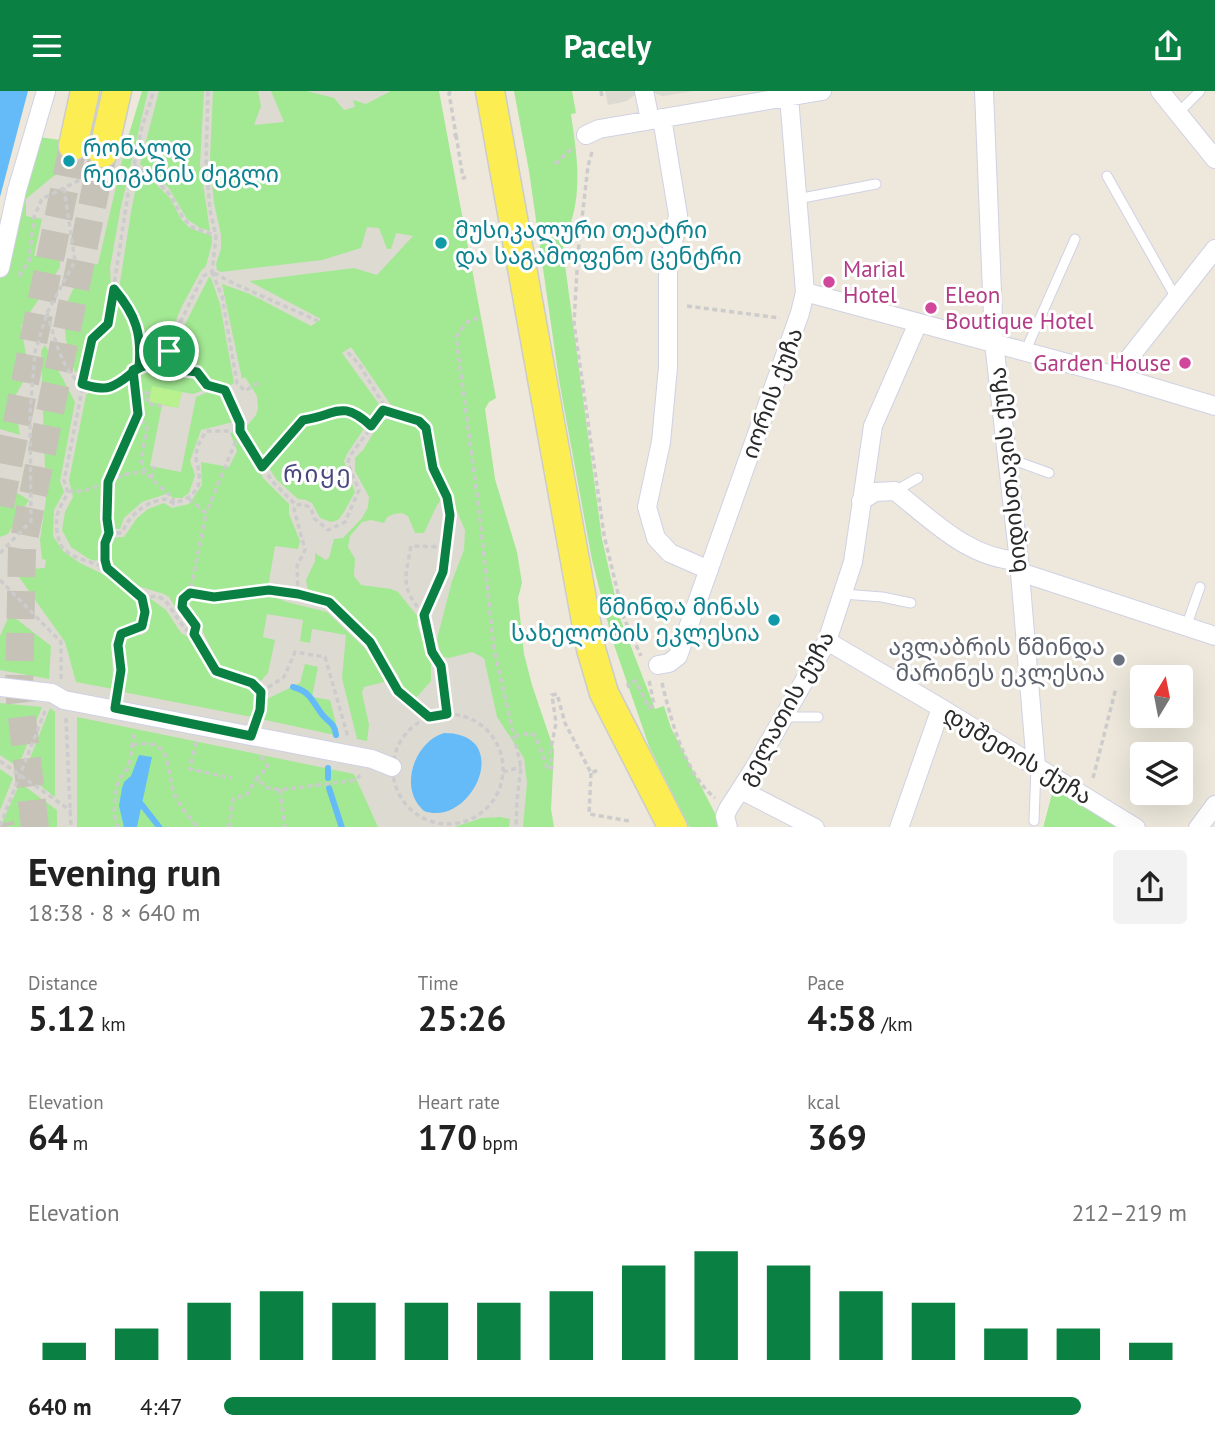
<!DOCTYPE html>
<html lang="en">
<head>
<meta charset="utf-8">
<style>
  body { margin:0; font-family:"PT Sans","Noto Sans Georgian",sans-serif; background:#f2f2f2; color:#222; height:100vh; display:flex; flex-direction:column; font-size:26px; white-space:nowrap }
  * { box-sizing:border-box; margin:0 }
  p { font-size:23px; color:#767676 }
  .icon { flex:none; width:38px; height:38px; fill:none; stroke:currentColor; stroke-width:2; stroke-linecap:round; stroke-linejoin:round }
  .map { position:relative; height:736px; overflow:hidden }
  .details { display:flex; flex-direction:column; background:#fff; flex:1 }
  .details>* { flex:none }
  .needle { width:46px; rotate:10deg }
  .fabs { position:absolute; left:1130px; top:574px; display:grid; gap:14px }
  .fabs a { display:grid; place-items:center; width:63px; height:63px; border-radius:7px; background:#fff; box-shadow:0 7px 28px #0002; font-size:35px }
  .pin { position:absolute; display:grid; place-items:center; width:60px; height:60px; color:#fff; margin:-30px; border:4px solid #fff; border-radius:50%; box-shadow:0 2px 7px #0007 }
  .round { display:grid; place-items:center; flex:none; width:74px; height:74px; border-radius:7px; background:#f2f2f2 }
  .overview { display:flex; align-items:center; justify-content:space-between; height:119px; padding:0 28px }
  h1 { font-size:38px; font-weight:600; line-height:52px }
  .figures { display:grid; grid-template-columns:repeat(3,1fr); gap:10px; height:119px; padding:7px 28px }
  .figures div { display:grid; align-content:center }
  .figures b { font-size:35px; font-weight:600 }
  .figures small { font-size:19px; font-weight:400 }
  .figures p { font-size:19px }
  .chart { height:196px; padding:14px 28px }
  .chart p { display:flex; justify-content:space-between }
  .chart svg { width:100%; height:126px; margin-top:7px; stroke:#0b8043; stroke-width:6 }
  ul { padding:0 28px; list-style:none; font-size:23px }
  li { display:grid; grid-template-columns:112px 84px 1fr; align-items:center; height:52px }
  li i { height:18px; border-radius:9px; background:#0b8043 }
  header { display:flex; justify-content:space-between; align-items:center; height:91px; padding:0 28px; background:#0b8043; color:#fff; font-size:32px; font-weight:600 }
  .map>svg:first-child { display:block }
</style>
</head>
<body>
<header><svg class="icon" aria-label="menu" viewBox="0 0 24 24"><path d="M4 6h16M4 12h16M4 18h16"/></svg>Pacely<svg class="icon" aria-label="share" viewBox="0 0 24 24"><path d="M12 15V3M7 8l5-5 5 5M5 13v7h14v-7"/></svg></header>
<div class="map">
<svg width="1215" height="737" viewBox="0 0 1215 737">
  <rect width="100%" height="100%" fill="#ede8db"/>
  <!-- green -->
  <path fill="#a3e893" d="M142,0H439L496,307L489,311L485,318L495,388L517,461L522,492L518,507L524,563L532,594L554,659L551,718L554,736H0V130L25,44L60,49L122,66Z
    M514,0H572L576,22L571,23C576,58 582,93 572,128C568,142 564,142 563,159L602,448L620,527L655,618L664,615L671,637L722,736H689L649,655L612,548L592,469L559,289L529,80Z
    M1054,695L1117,736L1043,737Z"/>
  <!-- pitch -->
  <path fill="#b8f18e" d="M152,295L182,301L178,317L149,311Z"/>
  <!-- plaza -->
  <path fill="#dddad2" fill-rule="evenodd" d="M148,0H159L140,73L168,96L187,128L200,137L210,140L200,73L204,0H213L210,67L214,112L221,144V158L216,173L217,179L221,181L322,169L361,157L367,136L379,137L387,158H391L396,142L413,145L377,184L354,177L249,190L321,228L311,235L250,203L222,193L242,288L245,286L257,305L258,317L256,324L246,336L254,355L277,389L298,408L306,409L312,412L320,427L331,431L338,429L344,421L355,401L344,370L347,363L371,327L378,320L379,313L342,262L351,256L391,314L420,324L430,336L438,376L465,439L464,459L452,490L437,548L441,565L449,567L472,561L484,567L497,626L524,667L527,692L523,736H509L510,728L500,726L482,727L454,736H378L354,683L77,626V736H57V719L20,692L0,736V719L13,687L0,678V664L18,676L42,616L0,612V579L49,588L51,555L10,523L0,545V446L8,443L29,409L0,392V338L20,344L14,307L29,281L21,235L60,176V166L34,165L42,128L26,125V108L51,87L94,60L123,66L98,173L88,174L82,179L63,220L66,249L75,281H79L89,245L104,232L111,196L110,177L120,120ZM139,80L149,86L170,107L181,128L190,137L212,145V152L206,175L201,180L182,215L160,268H145L132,274L109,291L101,294L90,288V283L98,250L113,236L131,121ZM209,186L211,187L220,213L234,292L229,295L206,287L201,277L184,275L174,259L177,249ZM45,254L75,311L60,390L64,401L54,419L53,445L63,460L80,472L123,493L135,508L140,522L139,535L126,536L116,542L112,549L113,598L76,591L65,551L14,479L45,477L46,469L42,468L40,449L46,408L41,260ZM166,273L171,274L177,282L183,285L196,287L199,293L207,298L193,303L182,301L178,317L162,314L150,375L181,381L196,306L212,299L223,303L230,311L234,328L233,331L201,339L190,370L195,384L189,402L182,407H174L166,403L142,411L124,427L120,438H105L97,456L100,465L96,470L89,468L71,456L62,439L65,421L73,406L69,389L86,304L92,299L105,303L146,277L157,279ZM388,328L411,331L422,339L429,379L443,407L437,414L424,442H415L408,425L402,422L394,423L387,426L384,432L371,429L362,431L350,445L348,456L355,468L354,485L361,494L391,498L398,501L419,527L417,533L431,573V590L416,607L410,606L405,601L398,584L378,557L332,511L309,504L306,489L315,470V462L326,469L329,467L334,448L343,447L362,427L368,416L369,406L355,380V367L363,359L381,330ZM235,341L240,344L263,387L289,413V423L300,450L298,458L275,455L268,496L217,504L189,498L179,506L178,520L169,506L164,503L141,496L117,484L108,475L107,456L110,447L124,446L137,427L148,418L164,412L172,417L189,413L202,394L201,371L229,376L237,360L230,342ZM270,504L287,511L327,521L376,568L386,587L384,591L364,596L362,602L369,634L367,650L357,648L342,587L346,544L312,538L310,552L300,550L303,529L267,523L263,546L275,549L268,582L258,593L219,574L201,537L187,515L188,510L191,506L214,513ZM151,508L166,519L181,542L197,551L212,579L254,601L258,607L252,626L123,601L122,549L132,544H142L148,539L150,533L145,510ZM305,573L318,576L312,606L330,609L339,645L261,628L267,608L300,592ZM50,617L55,621V706L24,682Z
    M258,0H271L284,31L254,34L261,15Z
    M307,0H391L366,13L353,9L355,16L344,19L334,7Z
    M605,0H694L663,5L654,2L636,3L627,10L608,14Z"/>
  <!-- water -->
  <path fill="#65bbf8" d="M0,0H28L0,106Z
    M444,642C515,642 472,737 424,720C398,698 414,651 444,642Z
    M139,664L152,666L137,736H124L119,715L122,697L124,691L131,685Z"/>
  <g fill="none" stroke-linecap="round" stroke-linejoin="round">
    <!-- stream -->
    <path stroke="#65bbf8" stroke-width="6" d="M293,596C309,600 312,609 321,622C327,631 335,631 336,644
      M328,677V687
      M329,697L342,737
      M142,714L160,737"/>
    <!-- primary-tunnel -->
    <path stroke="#c6c2b8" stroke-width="28" stroke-dasharray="28 14" stroke-linecap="butt" d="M0,415L73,55
      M0,733L1,737
      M35,737L19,601L22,458L103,62"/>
    <!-- lane casing -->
    <g stroke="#d0d1e4" stroke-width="11">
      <path id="lane" d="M1178,22L1200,0
        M1107,85L1176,207
        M797,108L876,93
        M1025,261L1075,148
        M1008,367L1049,382
        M895,400L918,387
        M843,503L882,506L911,512
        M1186,536L1200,496
        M785,626H818
        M1034,730L1036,676"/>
    </g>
    <!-- street casing -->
    <g stroke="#d0d1e4" stroke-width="20">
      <path id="street" d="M644,0L650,29
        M984,0L994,252L1019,470L1036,675
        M1160,0L1215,68
        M662,27L678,124L668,180V276L661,351L647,416L656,447L670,462L709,479
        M586,44L599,38L822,0
        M0,177L17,99L46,0
        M805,201L1115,285L1215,315
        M1115,285L1215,158
        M861,410L875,401L895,400C933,430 968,467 1019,470
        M1020,481L1215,545
        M827,550L941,617L1136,737
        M658,574L669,572L678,565L800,222L805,201L789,6
        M0,596L52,602L64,609L372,668L392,676
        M741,699L815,737
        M728,737L725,725L728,718L755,676L827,550L853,471L873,335L918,232
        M899,737L941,617
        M1198,737L1215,714"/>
    </g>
    <!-- primary casing -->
    <g stroke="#ccc" stroke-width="31">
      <path id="primary" d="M490,0L591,558L604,602L673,737
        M73,55L85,0
        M103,62L117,0"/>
    </g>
    <!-- path -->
    <path stroke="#ccc" stroke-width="3.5" stroke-dasharray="5 3.5" stroke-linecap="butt" d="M601,0L602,6
      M451,1L449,2L456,44L452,45
      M456,44L463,87L466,86
      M592,61L588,75L578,162L574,232L604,444L624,527L641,565
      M555,73L574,55
      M134,74L153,86L171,105L183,127L192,136L216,145
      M212,181L222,205L237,292L245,300L261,290
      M214,182L235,193L318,230
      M19,185L29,170L34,126L42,108L64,97
      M114,198C136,224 142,243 139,276
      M687,215L780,227
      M47,222C56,249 66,308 108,296C113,295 118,290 122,287C135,278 145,273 161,272L167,265L175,242L203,185L212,181L216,145L210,119L206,72L208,0
      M478,227L467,231L456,246L479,419L494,558L521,676L517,709L516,737
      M169,262L181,279L197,281L207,294L225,299L240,332V340L206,422
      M133,279L138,325L147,336C138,384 138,375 173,407V412
      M136,301L149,302L147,312L162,315
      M383,319L419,330L426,337L433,377L447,406L450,424L443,481L424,524L432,561L441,575L447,623
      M262,375L303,329L316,327L344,318L357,323L371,335
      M152,387L154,375
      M68,400C95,405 117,378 145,382
      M189,408L206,422L190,502
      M109,442L107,428L108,391L138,323
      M0,462L31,430L30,322L35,261L47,222L75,170L64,97L91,83
      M107,476L105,452L109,442H122C130,423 145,411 165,408L173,412C188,409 202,400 199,383C199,377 196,372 196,366C196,356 201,349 206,340H240L272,390L296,414
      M0,489L61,551V588
      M298,503L297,475L305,459L294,418L296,414L303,413L311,417L314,427L328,439L345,431L359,399L348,373L349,366L382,322L383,317L382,311L359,273L346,260
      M142,507L157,505L165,509L185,538L194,543L216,581C242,590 273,591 257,626
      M423,523C400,495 405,488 411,455L447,456
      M194,543L196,535L182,516L183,508L190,502L214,506L269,499L298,503L329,511L370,551L398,600L429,626
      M662,592C671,629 685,683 715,707
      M629,597L628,593L636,590L649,617L654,614L649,589
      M261,601L284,586L295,561L325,566L348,646
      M117,602L121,579L118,554L121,543L142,535C148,506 130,489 105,477C92,470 71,468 62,456C56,447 55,428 59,419C64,406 71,404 64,390L92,249L108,233L128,103L142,36L154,0
      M393 678a55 55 0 1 1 110 0a55 55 0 1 1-110 0Z
      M66,627L71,737
      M515,645L531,642L536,646L548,679L552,677L550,663L556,632L552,604L557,603L565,632L591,682L598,679
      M196,651L190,678L232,687
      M133,654C172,647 165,671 173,699C177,712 189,726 198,737
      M261,665L268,676L256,688L268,697L280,699L356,689L360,684
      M0,670L71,720
      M503,681L521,676
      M591,682L589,723L629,730
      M1093,687L1116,597
      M280,699L285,737
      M0,735L45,620
      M118,737L114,724L115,705L119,688L129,676L134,641
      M229,737L233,708L247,703L256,688"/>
    <!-- lane -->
    <use href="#lane" stroke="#fff" stroke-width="9"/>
    <!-- street -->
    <use href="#street" stroke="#fff" stroke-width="18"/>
    <!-- primary -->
    <use href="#primary" stroke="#fcee52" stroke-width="28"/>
  </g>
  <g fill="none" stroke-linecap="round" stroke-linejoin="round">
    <!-- route casing -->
    <g stroke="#fff" stroke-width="14">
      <path id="route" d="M169,260L161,272C130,274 133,287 110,296C101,299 90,295 82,293L92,248L108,233L114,198C136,224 142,243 139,276L133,279L138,323L108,391L107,428L109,442L105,452V469L107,477L142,507L145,521L142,535L121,543L118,554L121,579L115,617L251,645L260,619L261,601L252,592L216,580L194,543L196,535L182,516L183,508L190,502L214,506L269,499L298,503L329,511L370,551L398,600L429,626L447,623L441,575L432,561L424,524L443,481L450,424L447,406L433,377L426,337L419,330L383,319L371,335C341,307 336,325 303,329L262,376L240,340V332L225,299L207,294L197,281L181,279L169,260"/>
    </g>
    <!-- route -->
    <use href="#route" stroke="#0b8043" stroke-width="9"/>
  </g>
  <!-- markers -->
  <g fill="#0f9aa8" stroke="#fff" stroke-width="2.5">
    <circle cx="69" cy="70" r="7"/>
    <circle cx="441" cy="152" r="7"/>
    <circle cx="774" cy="529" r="7"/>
  </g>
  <g fill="#d1479c" stroke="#fff" stroke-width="2.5">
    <circle cx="829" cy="191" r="7"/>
    <circle cx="931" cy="217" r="7"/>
    <circle cx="1185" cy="272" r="7"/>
  </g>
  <circle fill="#6b7280" stroke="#fff" stroke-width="2.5" cx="1119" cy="569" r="7"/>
  <g text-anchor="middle" stroke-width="6" stroke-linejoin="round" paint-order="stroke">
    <!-- culture labels -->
    <g font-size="23" fill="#0d838f" stroke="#fff" text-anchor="start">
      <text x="83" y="65">რონალდ<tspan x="83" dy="26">რეიგანის ძეგლი</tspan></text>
      <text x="455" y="147">მუსიკალური თეატრი<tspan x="455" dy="26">და საგამოფენო ცენტრი</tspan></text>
      <text x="760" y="524" text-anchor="end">წმინდა მინას<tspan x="760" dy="26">სახელობის ეკლესია</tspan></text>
    </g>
    <!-- hotel labels -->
    <g font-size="23" fill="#b23c85" stroke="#fff" text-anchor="start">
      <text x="843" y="186">Marial<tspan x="843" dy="26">Hotel</tspan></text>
      <text x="945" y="212">Eleon<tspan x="945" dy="26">Boutique Hotel</tspan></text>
      <text x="1171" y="280" text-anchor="end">Garden House</text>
    </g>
    <!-- street labels -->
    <g font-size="23" fill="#2a2a2a" stroke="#fff">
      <text transform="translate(772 302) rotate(-70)" y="8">იორის ქუჩა</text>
      <text transform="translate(1008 379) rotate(-96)" y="8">ხიდისთავის ქუჩა</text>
      <text transform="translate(786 617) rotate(-61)" y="8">გელათის ქუჩა</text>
      <text transform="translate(1018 664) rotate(31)" y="8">დუშეთის ქუჩა</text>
    </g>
    <!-- worship labels -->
    <g font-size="23" fill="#5b616d" stroke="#fff" text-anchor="end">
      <text x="1105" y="564">ავლაბრის წმინდა<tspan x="1105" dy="26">მარინეს ეკლესია</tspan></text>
    </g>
    <!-- neighbourhood labels -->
    <g font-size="24" letter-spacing="2" fill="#47487f" stroke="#fff">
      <text x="318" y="391">რიყე</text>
    </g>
  </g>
</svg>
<div class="fabs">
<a><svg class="needle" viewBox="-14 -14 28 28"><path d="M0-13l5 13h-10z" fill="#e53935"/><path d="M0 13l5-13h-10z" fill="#767676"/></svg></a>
<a><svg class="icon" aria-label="layers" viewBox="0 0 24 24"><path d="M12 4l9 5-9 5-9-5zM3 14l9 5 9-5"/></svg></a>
</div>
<div class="pin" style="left:169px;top:260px;background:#1e9e55"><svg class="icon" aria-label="arrive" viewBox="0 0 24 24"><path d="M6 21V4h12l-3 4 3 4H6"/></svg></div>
</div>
<section class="details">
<div class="overview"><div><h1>Evening run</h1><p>18:38 · 8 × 640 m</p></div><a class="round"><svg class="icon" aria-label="share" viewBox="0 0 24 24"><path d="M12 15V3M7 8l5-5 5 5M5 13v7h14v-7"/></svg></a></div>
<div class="figures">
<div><p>Distance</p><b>5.12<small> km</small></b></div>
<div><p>Time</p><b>25:26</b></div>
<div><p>Pace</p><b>4:58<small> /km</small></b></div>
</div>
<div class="figures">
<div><p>Elevation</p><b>64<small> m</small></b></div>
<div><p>Heart rate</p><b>170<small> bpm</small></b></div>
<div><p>kcal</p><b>369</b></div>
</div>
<div class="chart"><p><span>Elevation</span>212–219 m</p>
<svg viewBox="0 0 160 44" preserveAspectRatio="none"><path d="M5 44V38M15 44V33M25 44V24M35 44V20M45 44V24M55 44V24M65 44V24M75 44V20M85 44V11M95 44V6M105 44V11M115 44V20M125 44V24M135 44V33M145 44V33M155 44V38"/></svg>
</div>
<ul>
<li><b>640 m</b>4:47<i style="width:89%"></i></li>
</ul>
</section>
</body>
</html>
